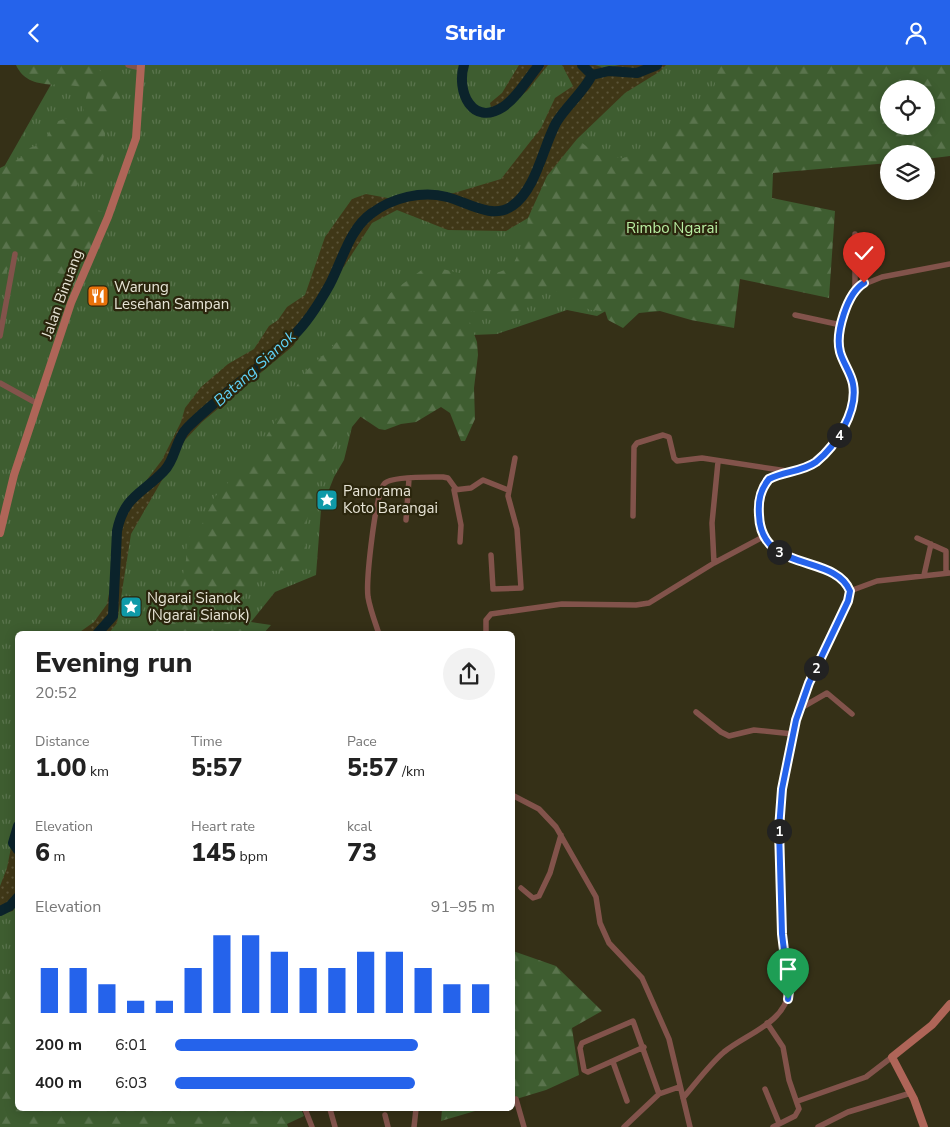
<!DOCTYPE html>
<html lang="en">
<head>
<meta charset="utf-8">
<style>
  body { margin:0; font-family:"Nunito Sans",sans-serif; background:#f2f2f2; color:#222; height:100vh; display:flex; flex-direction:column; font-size:19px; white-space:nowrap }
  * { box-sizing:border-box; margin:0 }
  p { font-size:16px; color:#767676 }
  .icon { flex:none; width:28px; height:28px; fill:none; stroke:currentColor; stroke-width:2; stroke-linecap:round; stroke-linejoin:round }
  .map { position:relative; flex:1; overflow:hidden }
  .drawer { position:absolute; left:15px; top:566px; width:500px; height:480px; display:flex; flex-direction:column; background:#fff; border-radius:8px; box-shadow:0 2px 12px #0003 }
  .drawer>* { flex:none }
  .tools { position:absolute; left:880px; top:15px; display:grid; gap:10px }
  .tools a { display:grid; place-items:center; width:55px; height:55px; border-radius:50%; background:#fff; box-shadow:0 2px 12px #0003; font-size:25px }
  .pin { position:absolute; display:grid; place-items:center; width:42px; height:42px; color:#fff; margin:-51px -21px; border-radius:50% 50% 50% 0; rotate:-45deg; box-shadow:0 0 5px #0007 }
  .pin .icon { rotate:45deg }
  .km { position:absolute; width:25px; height:25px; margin:-12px; border-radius:50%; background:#222; color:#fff; font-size:14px; line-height:25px; text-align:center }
  .round { display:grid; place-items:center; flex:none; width:52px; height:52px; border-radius:26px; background:#f2f2f2 }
  .headline { display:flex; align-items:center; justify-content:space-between; height:85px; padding:0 20px }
  h1 { font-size:28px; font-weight:800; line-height:38px }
  .figures { display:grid; grid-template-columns:repeat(3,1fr); gap:8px; height:85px; padding:5px 20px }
  .figures div { display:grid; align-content:center }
  .figures b { font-size:25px; font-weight:800 }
  .figures small { font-size:14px; font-weight:400 }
  .figures p { font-size:14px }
  .chart { height:140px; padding:10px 20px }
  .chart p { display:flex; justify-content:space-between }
  .chart svg { width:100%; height:90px; margin-top:5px; stroke:#2563eb; stroke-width:6 }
  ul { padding:0 20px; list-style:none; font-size:16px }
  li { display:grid; grid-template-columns:80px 60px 1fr; align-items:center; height:38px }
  li i { height:12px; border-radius:6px; background:#2563eb }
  header { display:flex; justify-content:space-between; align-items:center; height:65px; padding:0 20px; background:#2563eb; color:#fff; font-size:22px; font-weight:800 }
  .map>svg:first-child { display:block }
</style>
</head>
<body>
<header><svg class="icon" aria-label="back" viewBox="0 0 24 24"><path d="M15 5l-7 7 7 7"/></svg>Stridr<svg class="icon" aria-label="person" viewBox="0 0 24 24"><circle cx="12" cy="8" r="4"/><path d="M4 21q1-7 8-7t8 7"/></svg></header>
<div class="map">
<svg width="950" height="1062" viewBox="0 0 950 1062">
  <defs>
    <pattern id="grass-tufts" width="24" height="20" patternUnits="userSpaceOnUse" patternTransform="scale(1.25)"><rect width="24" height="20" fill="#3e5d30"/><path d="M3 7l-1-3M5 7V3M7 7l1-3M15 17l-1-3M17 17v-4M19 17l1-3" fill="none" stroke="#5a744d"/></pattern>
    <pattern id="forest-firs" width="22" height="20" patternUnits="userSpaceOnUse" patternTransform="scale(1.25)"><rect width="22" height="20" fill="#3e5d30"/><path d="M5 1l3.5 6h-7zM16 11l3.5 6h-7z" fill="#5a744d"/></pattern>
    <pattern id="sand-dots" width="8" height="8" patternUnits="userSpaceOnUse" patternTransform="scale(1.25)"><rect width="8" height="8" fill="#3f3717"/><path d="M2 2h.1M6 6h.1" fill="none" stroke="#5b5438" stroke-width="1.8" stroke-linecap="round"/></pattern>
  </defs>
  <rect width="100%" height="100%" fill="#353017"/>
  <!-- grass -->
  <path fill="url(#grass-tufts)" d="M62,0H765L618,239L597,251L567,245L497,269L473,270L407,295L352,362L344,395L334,412L321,445L316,510L275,527L251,557L271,560L263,569H18V1044L0,1062V109Z"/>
  <!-- forest -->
  <path fill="url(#forest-firs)" fill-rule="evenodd" d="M16,0H98L100,6L114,11L120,29L121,47L105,50V85L99,117L80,112L71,136L106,148L66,245H54L61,209L33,200L37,189L18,180L0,222V103L24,91L26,84L36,81L39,72H47L52,58L83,48L87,28C76,10 31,33 16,0Z
    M719,0H950V91L926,94V89H889V98L773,108L772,133L835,146L829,233L740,214L734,263L691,255L660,246L639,248L623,263L608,255L605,246C599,246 591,246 586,243C574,236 567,225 552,226C541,227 535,239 526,243C501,254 489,243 468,247V252L477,277L478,290L474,323L475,354L465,376H461L450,348L441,342L416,357L401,359L385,365L379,364L352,346L345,367L321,402L303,471L307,485L303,499L292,505L269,506L258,514L239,536L224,540L220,560L249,550L243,569H149L182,514L186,495L187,474L202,459L214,433L258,385L305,307L385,232L427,201C447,204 466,212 485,210C494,210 503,205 512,202L525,174L528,153L547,111L577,74L599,91L624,93L669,73L713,28ZM889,24H926V61H889Z
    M513,886L556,901L602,946L572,963L579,1010L546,1025L513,1035Z
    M0,914L17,925L18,1044H301L304,1051L287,1059L288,1062H0Z
    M442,1044H482L441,1056Z"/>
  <!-- sand -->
  <path fill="url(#sand-dots)" d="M519,0H548L527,26L493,52L490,38L502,28Z
    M562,0H595L605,3L620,0H666L659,7L625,28L577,74L547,111L528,153L506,166L448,165L397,145L372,158L293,281L202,357L185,375L131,469L117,558L108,569H77L94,557L107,539L112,513L115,469L119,451L127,433L146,416L162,395L181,357L185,343L201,322L228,299L254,284L269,261L278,255L287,242L305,230L325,172L352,134L366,129L393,134L454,128L501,114L541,63L555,33L573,21Z
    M17,752V836L13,846L0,849V821L7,803Z"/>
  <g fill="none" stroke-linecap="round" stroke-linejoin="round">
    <!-- river -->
    <path stroke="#0b232b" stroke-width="10" d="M464,0C456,26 472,62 503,42C517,33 528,13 539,0
      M582,0L592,10
      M97,569L113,551L117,466C124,431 142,429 164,406C176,394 175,375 187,363C220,330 260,304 293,271C308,257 320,237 330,219C342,196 350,163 372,148C392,133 422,125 447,132C467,137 492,155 512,141C536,125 543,82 556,58C566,41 583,28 592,10L609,6L637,8L657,0
      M18,761L13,778L18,785
      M0,846L10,841L18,832"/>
    <!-- street -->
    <path stroke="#82534b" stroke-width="5.5" d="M128,0L141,3
      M855,224V169
      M795,250L841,260
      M0,271L15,189
      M0,318L38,339
      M633,451L634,382L637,378L663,370L669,372L674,393L677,396L702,393L787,406
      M406,455L409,414
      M917,473L946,486V508
      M460,477L461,460L454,425L471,423L483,415L508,425
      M491,490L493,524L521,523L517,464L508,431L515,393
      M714,498L712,458L718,397
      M924,510L931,479
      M850,526L877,516L950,508
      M379,569C375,557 370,544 368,532C366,516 375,427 385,418C393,411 431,412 443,412L448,413L456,424
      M486,569V555L491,549L562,539L636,540L649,538L714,498L763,472
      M801,643L827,628L852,649
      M696,647L721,667L729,671L754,665L793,669
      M512,730L539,744L556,762L596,832L600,858L609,878L642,913L669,974L690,1062
      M521,823L533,833L539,831L550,808L561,770
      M767,958L783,982L789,1015L799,1044L795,1051L773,1062
      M644,982L588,1007L584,1005L580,983L582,978L633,956L659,1029
      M613,997L627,1036
      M765,1024L779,1058
      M683,1033C696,1018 709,1000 724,987C746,969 785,958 789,926L782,869L779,764L782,724L796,655L814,607L848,536L850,526L840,512L787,492L763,472L758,440L761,428L769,414C784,406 802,407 816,397C836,381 858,346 853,319C850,303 838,290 838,272C838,256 849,235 857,222L882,212L950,199
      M516,1034L524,1062
      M798,1036L866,1012L892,992
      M305,1044L312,1062
      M330,1044L335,1062
      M385,1050L388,1062
      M414,1062L416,1044
      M624,1062L659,1029L679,1022
      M818,1062L848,1047L911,1028"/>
    <!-- secondary -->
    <path stroke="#af6558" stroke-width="8" d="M0,468L14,410L71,238L108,152L136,73L141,0
      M924,1062L914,1034L892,992L932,960L950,939"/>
  </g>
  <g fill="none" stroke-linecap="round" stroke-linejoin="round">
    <!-- route casing -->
    <g stroke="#fff" stroke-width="10">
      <path id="route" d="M788,934L789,926L782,869L779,764L782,724L796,655L809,618L848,536L850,526C835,488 761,509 759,450C758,436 760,425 769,414C784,406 802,407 816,397C836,381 858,346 853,319C851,308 843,298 840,287C835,268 847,228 864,218"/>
    </g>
    <!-- route -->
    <use href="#route" stroke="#2563eb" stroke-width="6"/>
  </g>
  <!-- icons -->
  <defs>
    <g id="restaurant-square" transform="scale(1.125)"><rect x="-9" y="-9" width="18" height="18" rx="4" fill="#e8710a" stroke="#2b260d"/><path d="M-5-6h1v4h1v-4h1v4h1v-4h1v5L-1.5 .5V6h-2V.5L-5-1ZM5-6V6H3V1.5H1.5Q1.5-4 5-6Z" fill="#fff"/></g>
    <g id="sight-square" transform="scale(1.125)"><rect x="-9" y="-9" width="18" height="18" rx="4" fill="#0f9aa8" stroke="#2b260d"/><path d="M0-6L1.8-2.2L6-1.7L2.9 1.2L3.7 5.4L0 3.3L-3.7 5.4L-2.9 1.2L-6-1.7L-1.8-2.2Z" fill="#fff"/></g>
  </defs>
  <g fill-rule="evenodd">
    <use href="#restaurant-square" x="98" y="231"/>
    <use href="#sight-square" x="327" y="435"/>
    <use href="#sight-square" x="131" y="542"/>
  </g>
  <g text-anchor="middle" stroke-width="4.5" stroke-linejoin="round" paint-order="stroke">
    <!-- park labels -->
    <g font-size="15" fill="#b9eea2" stroke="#2b260d">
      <text x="672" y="168">Rimbo Ngarai</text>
    </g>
    <!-- poi labels -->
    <g font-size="15" fill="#e7e4d6" stroke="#2b260d" text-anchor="start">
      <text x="114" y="227">Warung<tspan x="114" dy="17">Lesehan Sampan</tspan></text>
      <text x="343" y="431">Panorama<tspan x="343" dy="17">Koto Barangai</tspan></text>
      <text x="147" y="538">Ngarai Sianok<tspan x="147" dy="17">(Ngarai Sianok)</tspan></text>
    </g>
    <!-- street labels -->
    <g font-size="15" fill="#e7e4d6" stroke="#2b260d">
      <text transform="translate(62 229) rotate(-70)" y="5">Jalan Binuang</text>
    </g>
    <!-- water labels -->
    <g font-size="16" font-style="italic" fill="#5fd0f5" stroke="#2b260d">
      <text transform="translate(254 303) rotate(-42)" y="6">Batang Sianok</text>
    </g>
  </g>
</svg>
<div class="tools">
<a><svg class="icon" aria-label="locate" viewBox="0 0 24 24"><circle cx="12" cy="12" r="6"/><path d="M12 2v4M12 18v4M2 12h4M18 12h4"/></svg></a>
<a><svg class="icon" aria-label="layers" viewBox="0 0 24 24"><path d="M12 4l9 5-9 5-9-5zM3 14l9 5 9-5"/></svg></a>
</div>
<div class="pin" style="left:788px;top:934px;background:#1e9e55"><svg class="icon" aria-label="arrive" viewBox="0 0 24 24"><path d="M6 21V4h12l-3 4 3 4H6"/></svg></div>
<div class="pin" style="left:864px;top:218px;background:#d93025"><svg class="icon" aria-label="check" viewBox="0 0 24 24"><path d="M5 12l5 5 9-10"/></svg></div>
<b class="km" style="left:779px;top:766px">1</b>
<b class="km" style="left:816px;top:603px">2</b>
<b class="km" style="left:779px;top:487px">3</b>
<b class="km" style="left:839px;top:370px">4</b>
<section class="drawer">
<div class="headline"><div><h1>Evening run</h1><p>20:52</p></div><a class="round"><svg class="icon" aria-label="share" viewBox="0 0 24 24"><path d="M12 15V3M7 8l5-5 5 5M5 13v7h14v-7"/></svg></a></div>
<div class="figures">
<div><p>Distance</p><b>1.00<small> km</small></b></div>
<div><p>Time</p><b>5:57</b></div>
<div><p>Pace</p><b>5:57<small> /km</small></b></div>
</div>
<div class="figures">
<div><p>Elevation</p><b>6<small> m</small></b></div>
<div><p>Heart rate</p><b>145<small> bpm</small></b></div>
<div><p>kcal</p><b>73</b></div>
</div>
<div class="chart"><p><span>Elevation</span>91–95 m</p>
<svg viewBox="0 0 160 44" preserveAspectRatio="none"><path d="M5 44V22M15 44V22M25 44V30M35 44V38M45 44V38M55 44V22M65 44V6M75 44V6M85 44V14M95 44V22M105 44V22M115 44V14M125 44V14M135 44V22M145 44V30M155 44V30"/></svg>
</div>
<ul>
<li><b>200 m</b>6:01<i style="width:76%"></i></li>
<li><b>400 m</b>6:03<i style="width:75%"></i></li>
</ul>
</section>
</div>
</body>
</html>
